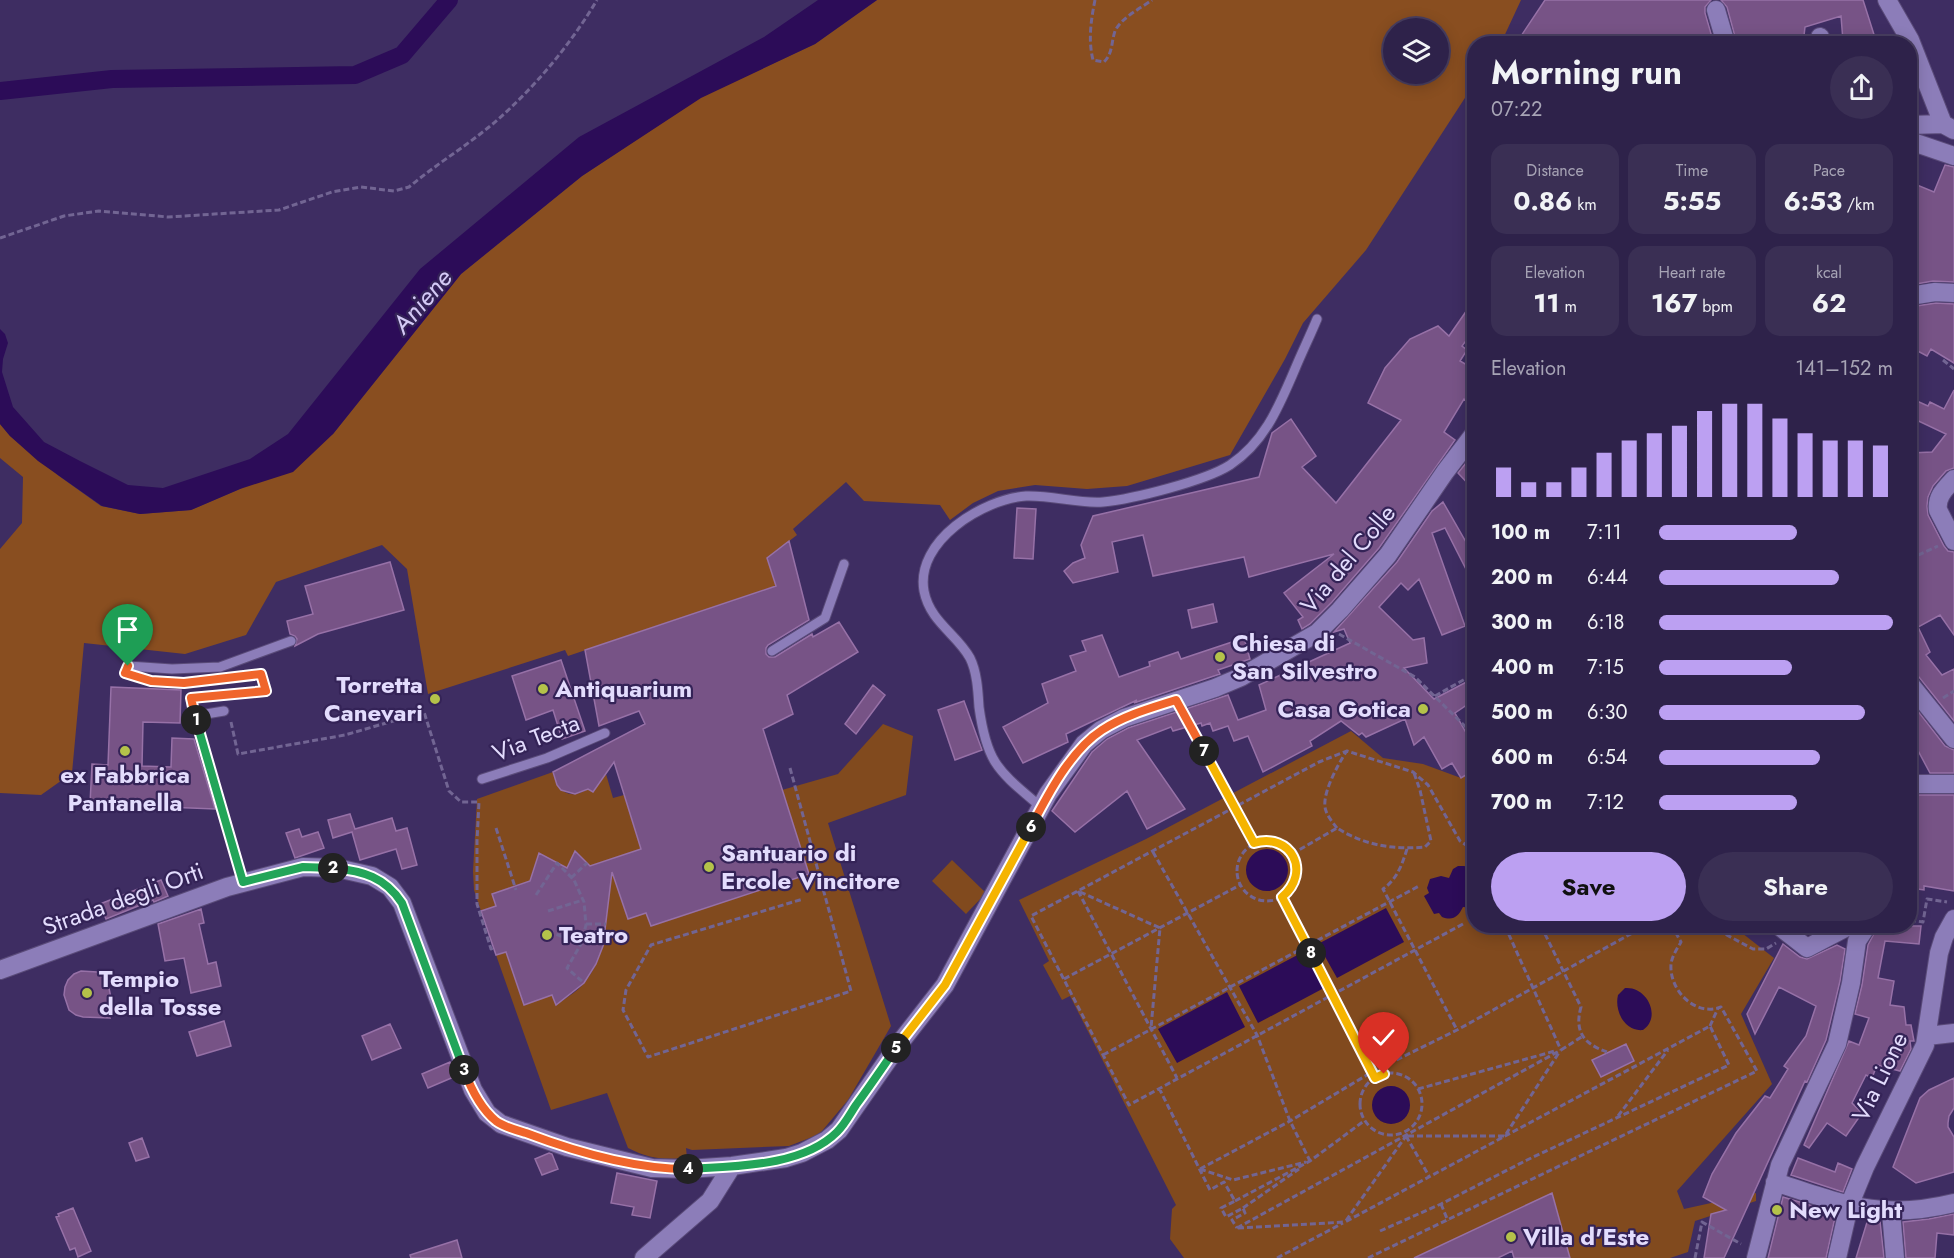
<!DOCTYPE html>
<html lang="en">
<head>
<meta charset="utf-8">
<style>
  body { margin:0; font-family:Jost,sans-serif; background:#3a2f54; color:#f1f3f6; height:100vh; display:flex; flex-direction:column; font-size:22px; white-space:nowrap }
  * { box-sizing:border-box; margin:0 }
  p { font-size:20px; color:#a7a4b5 }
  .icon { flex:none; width:33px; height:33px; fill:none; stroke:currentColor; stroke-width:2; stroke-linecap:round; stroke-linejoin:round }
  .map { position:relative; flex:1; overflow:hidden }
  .panel { position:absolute; left:1467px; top:36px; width:450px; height:897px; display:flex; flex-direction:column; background:#2e224a; border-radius:24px; box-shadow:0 3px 15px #0003,0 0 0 2px #493f62 }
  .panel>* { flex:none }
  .fabs { position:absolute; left:1383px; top:18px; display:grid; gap:12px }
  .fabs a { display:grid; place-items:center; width:66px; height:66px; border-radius:50%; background:#2e224a; box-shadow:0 3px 15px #0003,0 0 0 2px #493f62; font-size:30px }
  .pin { position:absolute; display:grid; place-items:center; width:51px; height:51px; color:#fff; margin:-62px -26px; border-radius:50% 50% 50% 0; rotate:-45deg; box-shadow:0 0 6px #0007 }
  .pin .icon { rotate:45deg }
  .km { position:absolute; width:30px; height:30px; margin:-15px; border-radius:50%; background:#222; color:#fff; font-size:16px; line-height:30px; text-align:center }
  .round { display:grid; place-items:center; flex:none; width:63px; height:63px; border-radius:32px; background:#3a2f54 }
  .headline { display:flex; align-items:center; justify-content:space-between; height:102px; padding:0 24px }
  h1 { font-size:33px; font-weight:700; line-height:45px }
  .metrics { display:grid; grid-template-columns:repeat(3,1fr); gap:9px; height:102px; padding:6px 24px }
  .metrics div { display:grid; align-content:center; border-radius:15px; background:#3a2f54; text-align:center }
  .metrics b { font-size:26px; font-weight:700 }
  .metrics small { font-size:16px; font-weight:400 }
  .metrics p { font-size:16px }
  .chart { height:168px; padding:12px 24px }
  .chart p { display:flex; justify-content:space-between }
  .chart svg { width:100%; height:108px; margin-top:6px; stroke:#bca0f2; stroke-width:6 }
  .button { display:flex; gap:12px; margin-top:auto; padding:12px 24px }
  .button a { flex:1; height:69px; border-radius:36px; background:#bca0f2; color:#111; font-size:24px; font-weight:700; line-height:69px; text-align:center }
  .button a+a { background:#3a2f54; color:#f1f3f6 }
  ul { padding:0 24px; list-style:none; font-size:20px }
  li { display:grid; grid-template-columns:96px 72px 1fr; align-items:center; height:45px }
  li i { height:15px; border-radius:8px; background:#bca0f2 }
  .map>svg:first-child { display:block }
</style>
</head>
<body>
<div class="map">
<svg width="1954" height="1258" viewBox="0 0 1954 1258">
  <rect width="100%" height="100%" fill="#3e2d62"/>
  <!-- green -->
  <path fill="#814a1e" d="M883,724L913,736L906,795L828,823L891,1026L848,1100L822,1131L815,1136L789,1146L692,1150L686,1148L687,1158C663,1160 650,1159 628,1148L607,1093L551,1110L496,955L506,952L524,1005L552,995L556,1005C566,998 578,991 585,982C616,943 610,886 576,851L566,869L539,854L530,881L492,894L496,906L481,911L474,890L473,871L477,799L553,772C558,791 568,801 588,789L593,792L606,774L613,798L624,795L637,834L682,902L629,853L609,860L628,919L646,913L651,926L809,874L782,790L838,774Z
    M1351,731L1383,758L1423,764L1461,778L1474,770V926H1552L1555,933L1573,926H1733L1774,958L1741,1014L1772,1084L1677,1191L1684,1209L1756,1193V1201L1695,1221L1688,1252L1670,1258H1570L1552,1193L1414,1258H1184L1170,1239L1172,1209L1176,1205L1070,996L1062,1000L1043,965L1049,961L1019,900L1146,839Z
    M952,860L986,893L966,914L932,881Z"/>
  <!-- forest -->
  <path fill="#894e20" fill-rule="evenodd" d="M877,0H1521L1501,43L1474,44V84L1366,250L1303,323L1285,359L1230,455L1127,486L1087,489L1035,485L998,491L973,503L950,520L940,505L864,501L846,482L793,529L797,535L767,558L776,586L568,656L565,650L428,694L407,569L382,545L276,582L246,635L185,654L84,643L72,773L41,795L0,793V549L22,523L23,477L0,458V424L10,436L59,476L101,506L140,514L191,510L240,489L333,434L461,274L582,176L701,97L815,44ZM1394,28H1438V74H1394Z"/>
  <!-- water -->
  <path fill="#2c0c58" d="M818,0H877L815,44L701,98L582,176L461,274L333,434L293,472L240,489L191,510L140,514L102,506L38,461L10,436L0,424V329L5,334L8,343L3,359L2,372L13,407L44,442L80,461L128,485L163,488L250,459L288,434L420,269L579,137L764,37Z
    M1246 870a21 21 0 1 1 42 0a21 21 0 1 1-42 0Z
    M1458,866H1464L1471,868L1474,875V908L1463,907C1458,917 1453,921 1442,917L1439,913L1434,914L1424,896L1429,893L1427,888L1430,879L1441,876L1449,878L1453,869Z
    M1386,908L1404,942L1337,978L1318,944Z
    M1305,951L1324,988L1258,1023L1239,986Z
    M1625,988C1647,986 1662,1017 1643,1030C1625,1032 1614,1011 1618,995Z
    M1227,992L1245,1027L1177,1063L1158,1029Z
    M1372 1105a19 19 0 1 1 38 0a19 19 0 1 1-38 0Z"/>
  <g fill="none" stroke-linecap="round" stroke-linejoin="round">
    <!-- canal -->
    <path stroke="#2c0c58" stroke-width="18" d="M0,91L112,79L355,75L402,55L449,0"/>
  </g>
  <!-- building -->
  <path fill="#775386" stroke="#9771a7" stroke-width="1.5" d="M1545,0H1711L1705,7V13L1714,44H1530L1521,36Z
    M1721,0H1863L1877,44H1852V42L1843,41L1841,16L1805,27L1803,44H1737L1727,7Z
    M1945,165L1954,167V282L1933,281L1910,285V182L1934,192Z
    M1474,300V330L1462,346L1467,350L1460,361L1474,369V406L1464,399L1444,432L1455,440L1379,548L1332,602L1310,624L1302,629L1298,620L1303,617L1284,593L1334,554L1249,577L1244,557L1153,576L1143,535L1112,542L1118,572L1073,583L1064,571L1073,563L1085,558L1081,545L1093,516L1259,477L1272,433L1291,419L1316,456L1302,467L1336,503L1401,420L1368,403L1385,368L1410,339L1438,326L1449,336Z
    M1936,303L1954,304V363L1931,349L1927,356L1910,347V307Z
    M1954,390V468L1946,471L1933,486L1928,497L1927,506L1928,515L1944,546L1948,551L1954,552V635L1940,615L1918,627L1930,652L1926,655L1942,675L1954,669V721L1919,677L1910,673V521L1914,519L1910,508V453L1932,452L1946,434L1910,417V398L1928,406L1930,402L1944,409Z
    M1474,453V490L1458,473Z
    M1443,502L1474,556V585L1445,528L1432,533L1465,626L1442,635L1419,579L1408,590L1401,583L1379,607L1413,640L1424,638L1427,663L1404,668L1434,699L1474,678V700L1455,713L1474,747V770L1461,778L1452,763L1442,769L1424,737L1414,745L1405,719L1366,737L1362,733L1359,735L1341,721L1310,741L1312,746L1263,772L1248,736L1234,741L1228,726L1213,731L1210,723L1202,726L1201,723L1173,731L1171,727L1137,740L1185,809L1147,829L1127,791L1075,832L1052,811L1092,752L1107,739L1128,728L1228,695L1238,720L1266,710L1259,685L1350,643L1344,629L1334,632L1397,562L1432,511Z
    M1017,508L1036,509L1033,559L1014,558Z
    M789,541L809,620L768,645L766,648V654L769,657H775L812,634L813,637L839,622L858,652L787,695L793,714L763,729L809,874L651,926L646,913L628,919L612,872L603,946L596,964L584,983L556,1005L552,995L524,1005L506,952L496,955L481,911L496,906L492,894L530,881L539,853L567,868L575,851L590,866L641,849L614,762L593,792L588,789L575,794L561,790L557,785L553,772L645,724L639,711L599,726L585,650L776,586L767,558Z
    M390,562L404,610L318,634L295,646L297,639L295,636L290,634L287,621L313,614L305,586Z
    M1213,604L1217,622L1192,628L1188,610Z
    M1102,635L1119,677L1150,666L1149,662L1178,652L1181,659L1244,638L1250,659L1218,670L1220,674L1211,677L1134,703L1137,700L1066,734L1068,742L1023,763L1003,727L1048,703L1042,684L1076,671L1070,656L1086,651L1082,641Z
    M561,660L585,731L562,739L553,710L526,720L512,676Z
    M873,685L885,695L856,734L845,724Z
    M111,687L181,690L180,723L143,722L142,766L171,767L172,738L194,739L215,809L90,804L92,764L108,765Z
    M964,701L982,750L955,760L938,710Z
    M1910,701L1945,746L1954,750V773H1930L1916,747L1910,752Z
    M1914,795H1954V891L1924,886V890L1910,888V828Z
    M350,814L355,829L392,818L396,831L407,828L417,865L402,869L396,849L360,860L352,832L333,838L328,820Z
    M299,829L302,837L318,832L324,848L295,858L286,833Z
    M161,880L168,896L154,902L153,900L106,919L100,904Z
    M201,909L204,923L199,924L208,964L216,962L221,986L191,993L184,958L165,961L158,924Z
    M1878,926H1921L1919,944L1885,941L1878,978L1894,981L1890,1005L1904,1007L1906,1025H1911L1914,1041H1910L1911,1049L1900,1071L1877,1065L1872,1078L1866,1075L1852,1103L1862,1113L1846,1136L1827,1123L1809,1148L1804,1145L1849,1041L1859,1045L1869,1018L1855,1014L1862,985L1868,945Z
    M1783,944L1800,957L1807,959L1837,945L1845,949L1840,981L1826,1040L1807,1082L1805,1081L1724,1258H1704L1711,1214L1726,1210L1703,1197L1712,1174L1736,1133L1765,1096L1770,1098L1788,1069L1784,1066L1806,1036L1816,1006L1779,987L1755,1034L1747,1014Z
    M81,971L97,972L108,983L111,998L107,1011L110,1018L83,1017L76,1015L69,1010L64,995L65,987L68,980L74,974Z
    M224,1021L231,1046L197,1056L189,1032Z
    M390,1024L401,1048L372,1060L362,1036Z
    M1626,1044L1634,1061L1601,1077L1592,1060Z
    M450,1062L456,1076L428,1088L422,1074Z
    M1954,1078V1108L1949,1116L1948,1123V1127L1954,1137V1172L1916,1183L1893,1167L1920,1098L1929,1090Z
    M142,1138L149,1157L136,1161L129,1143Z
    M549,1153L552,1154L558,1169L542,1175L535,1159Z
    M1798,1158L1835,1172L1838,1163L1852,1169L1843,1192L1791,1175Z
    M617,1173L657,1181L650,1218L632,1215L634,1207L611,1203Z
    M1552,1193L1570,1258H1514L1512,1251L1498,1258H1414Z
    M1783,1197L1836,1213L1826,1258H1768Z
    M73,1208L91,1251L78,1257L75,1248L70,1250L56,1217L59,1216L58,1214Z
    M1954,1214V1235L1937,1233L1935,1258H1906L1903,1222L1929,1219Z
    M1868,1219L1880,1221L1884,1258H1856Z
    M457,1240L462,1258H411L410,1255Z"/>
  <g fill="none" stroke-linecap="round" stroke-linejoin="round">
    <!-- lane casing -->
    <g stroke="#5a4b79" stroke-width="11">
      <path id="lane" d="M772,651L825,618L844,564
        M194,716L224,711
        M482,779L547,758L605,733
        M1041,807C999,771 987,765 979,707C978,691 977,672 970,658C957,634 930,622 924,591C915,541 983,499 1026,496C1052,495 1078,504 1103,502C1133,499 1205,481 1230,465C1265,442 1279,406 1295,369C1302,352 1310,336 1317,319
        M243,881L192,708L191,698L265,691L261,674L184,683L151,681L125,673L128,666L172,669L220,667L291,641"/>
    </g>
    <!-- street casing -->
    <g stroke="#5a4b79" stroke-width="20">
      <path id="street" d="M1887,0L1910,40L1943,124
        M1716,10L1726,44
        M1819,44L1820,37
        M1910,125L1943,124L1954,130
        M1910,141L1954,156
        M1910,296L1935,292L1954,293
        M1954,479C1946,488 1936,496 1938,510L1954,541
        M1910,684L1954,739
        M1910,784H1954
        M1779,926L1807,948L1847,927
        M0,970L227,887L303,867L337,868L372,876L390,887L402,903L473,1090L487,1113L501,1124L567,1147L652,1168L687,1169L732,1166L786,1158L802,1153L827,1140L839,1130L899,1044L945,985L1048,794L1084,744L1101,730L1124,718L1215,688L1241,677L1317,633L1340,610L1388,555L1445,472L1474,434
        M1927,1036L1954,1033
        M1775,1182C1843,1204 1881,1221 1954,1203
        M1891,1212L1895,1258
        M644,1258L710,1201L732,1166
        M1756,1258L1780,1165L1837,1044L1851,983L1857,941L1867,926
        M1837,1258L1849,1206L1865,1167L1925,1045L1939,953L1944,937L1954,919"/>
    </g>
    <!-- path -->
    <path stroke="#726593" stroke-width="3" stroke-dasharray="6 3" stroke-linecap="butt" d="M1095,0C1091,20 1088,40 1093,60L1104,62C1113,53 1111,43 1115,31C1121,18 1141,8 1152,0
      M0,238L64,216L99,211L168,217L279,210L332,192L361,187L394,191L409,187C440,161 475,141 504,114C540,81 572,42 597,0
      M1943,360L1954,369
      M1910,559L1938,546
      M1339,634L1415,677L1474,735
      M1435,696L1474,674
      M1943,698L1954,691
      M1184,715L1254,843
      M231,722L238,754L345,735L424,712L449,791L461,802H479L477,841V904L491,949L493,948
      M790,768L851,991L648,1057L623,1010L626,990L651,945L803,899
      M496,828L516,890
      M1337,828C1333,823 1328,817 1326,811C1320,796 1338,765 1346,752
      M1237 871a30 30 0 1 1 60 0a30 30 0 1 1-60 0Z
      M1407,849C1402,865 1397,879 1383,889L1457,1030
      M1153,852L1257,1035L1290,1121L1310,1161
      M1292,854L1337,828C1363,845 1394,850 1425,847L1431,841L1420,790L1414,773
      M571,878L587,863
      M1078,891L1177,1078
      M1080,892L1160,928L1151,1028
      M536,895L557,863L574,880L584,902L586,925L581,944L567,968L584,983
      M1282,897L1375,1078
      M548,911L583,900
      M1910,920L1923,922L1927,899L1947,902
      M586,924H606
      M1463,924L1129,1105L1031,916L1319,762L1347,751L1413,772L1428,785L1460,841L1474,850
      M1505,926L1561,1050
      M1541,926L1581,1007C1574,1032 1584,1044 1607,1052
      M1710,926L1753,949H1766L1776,943
      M548,931L581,944
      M1064,979L1240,885
      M1710,1026L1718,1008
      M1561,1050L1583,1036
      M1103,1055L1419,886
      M1360 1104a31 31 0 1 1 62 0a31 31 0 1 1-62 0Z
      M1159,1088L1210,1190L1224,1182L1235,1201L1221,1208L1226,1217L1243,1208L1245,1213L1232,1220L1237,1228
      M1418,1089L1555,1051
      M1618,1116L1668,1050
      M1506,1134L1560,1051
      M1406,1136L1429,1176
      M1408,1136H1504
      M1200,1169L1290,1121L1372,1072L1457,1030L1645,926
      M1200,1169L1233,1180L1306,1162
      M1235,1201L1310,1161L1364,1121
      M1441,1204L1448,1221
      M1243,1208L1299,1169
      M1237,1228L1561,1050
      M1238,1228L1345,1222
      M1380,1231L1441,1204L1527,1160L1729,1065L1710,1026L1345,1222L1406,1136
      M1277,1258L1343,1223
      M1368,1258L1757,1071L1721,1007C1695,1017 1669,990 1671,964C1672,956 1677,949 1681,942L1672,926
      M1695,1258L1702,1222L1741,1244"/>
    <!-- lane -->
    <use href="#lane" stroke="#8c7db9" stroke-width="9"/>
    <!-- street -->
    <use href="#street" stroke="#8c7db9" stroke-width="18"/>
  </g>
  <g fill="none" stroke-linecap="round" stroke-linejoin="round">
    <!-- split-1 casing -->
    <g stroke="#fff" stroke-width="12">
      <path id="split-1" d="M128,666L125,673L151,681L184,683L261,674L266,691L191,698L196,720"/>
    </g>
    <!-- split-2 casing -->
    <g stroke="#fff" stroke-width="12">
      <path id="split-2" d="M196,720L243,882L303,867L333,868"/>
    </g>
    <!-- split-3 casing -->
    <g stroke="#fff" stroke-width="12">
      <path id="split-3" d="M333,868C363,871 385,877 402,903L464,1070"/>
    </g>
    <!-- split-4 casing -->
    <g stroke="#fff" stroke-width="12">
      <path id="split-4" d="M464,1070C471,1089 480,1108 496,1121C504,1127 516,1130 526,1133C576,1152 634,1169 688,1169"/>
    </g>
    <!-- split-5 casing -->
    <g stroke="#fff" stroke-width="12">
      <path id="split-5" d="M688,1169C735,1166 802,1167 837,1132C845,1124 850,1114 856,1105C870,1086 883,1067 896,1048"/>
    </g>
    <!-- split-6 casing -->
    <g stroke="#fff" stroke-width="12">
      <path id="split-6" d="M896,1048L945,985L1031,827"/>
    </g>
    <!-- split-7 casing -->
    <g stroke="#fff" stroke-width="12">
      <path id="split-7" d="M1031,827C1048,794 1071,750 1102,730C1125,715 1151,708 1176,700L1204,751"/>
    </g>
    <!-- split-8 casing -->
    <g stroke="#fff" stroke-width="12">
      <path id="split-8" d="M1204,751L1254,843C1291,832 1312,872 1282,897L1311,953"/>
    </g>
    <!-- split-9 casing -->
    <g stroke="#fff" stroke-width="12">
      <path id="split-9" d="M1311,953L1375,1078L1384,1074"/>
    </g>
    <!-- split-1 -->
    <use href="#split-1" stroke="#f0652b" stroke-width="8"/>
    <!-- split-2 -->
    <use href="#split-2" stroke="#22a559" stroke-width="8"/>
    <!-- split-3 -->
    <use href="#split-3" stroke="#22a559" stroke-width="8"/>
    <!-- split-4 -->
    <use href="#split-4" stroke="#f0652b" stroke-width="8"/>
    <!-- split-5 -->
    <use href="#split-5" stroke="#22a559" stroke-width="8"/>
    <!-- split-6 -->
    <use href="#split-6" stroke="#f5b400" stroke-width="8"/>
    <!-- split-7 -->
    <use href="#split-7" stroke="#f0652b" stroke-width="8"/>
    <!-- split-8 -->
    <use href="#split-8" stroke="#f5b400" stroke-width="8"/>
    <!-- split-9 -->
    <use href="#split-9" stroke="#f5b400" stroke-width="8"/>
  </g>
  <!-- markers -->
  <g fill="#b4c24a" stroke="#342357" stroke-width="2">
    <circle cx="1220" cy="657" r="6"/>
    <circle cx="543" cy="689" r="6"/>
    <circle cx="435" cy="699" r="6"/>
    <circle cx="1423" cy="709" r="6"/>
    <circle cx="125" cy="751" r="6"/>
    <circle cx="709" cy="867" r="6"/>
    <circle cx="547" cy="935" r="6"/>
    <circle cx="87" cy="993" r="6"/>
    <circle cx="1777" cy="1210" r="6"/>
    <circle cx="1511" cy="1237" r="6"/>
  </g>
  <g text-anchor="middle" stroke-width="4.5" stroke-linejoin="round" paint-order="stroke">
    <!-- street labels -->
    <g font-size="24" fill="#e3dcfd" stroke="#342357">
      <text transform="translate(1348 559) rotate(-50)" y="8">Via del Colle</text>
      <text transform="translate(536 738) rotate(-21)" y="8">Via Tecta</text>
      <text transform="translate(123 899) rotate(-20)" y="8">Strada degli Orti</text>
      <text transform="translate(1880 1077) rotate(-64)" y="8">Via Lione</text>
    </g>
    <!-- poi labels -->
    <g font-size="24" font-weight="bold" fill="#e3dcfd" stroke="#342357" text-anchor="start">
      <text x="1232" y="651">Chiesa di<tspan x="1232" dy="28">San Silvestro</tspan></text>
      <text x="423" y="693" text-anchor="end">Torretta<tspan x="423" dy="28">Canevari</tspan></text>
      <text x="555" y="697">Antiquarium</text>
      <text x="1411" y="717" text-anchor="end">Casa Gotica</text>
      <text x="125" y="783" text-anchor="middle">ex Fabbrica<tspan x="125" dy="28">Pantanella</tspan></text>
      <text x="721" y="861">Santuario di<tspan x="721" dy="28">Ercole Vincitore</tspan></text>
      <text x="559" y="943">Teatro</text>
      <text x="99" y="987">Tempio<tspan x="99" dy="28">della Tosse</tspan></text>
      <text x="1789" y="1218">New Light</text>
      <text x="1523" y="1245">Villa d'Este</text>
    </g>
    <!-- water labels -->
    <g font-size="26" font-style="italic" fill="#d3c9f5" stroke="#342357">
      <text transform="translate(422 301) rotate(-49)" y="9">Aniene</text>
    </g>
  </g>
</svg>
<div class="fabs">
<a><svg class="icon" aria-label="layers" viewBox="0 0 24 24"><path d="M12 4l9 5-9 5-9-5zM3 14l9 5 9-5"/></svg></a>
</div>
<div class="pin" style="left:128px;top:666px;background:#1e9e55"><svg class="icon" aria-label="arrive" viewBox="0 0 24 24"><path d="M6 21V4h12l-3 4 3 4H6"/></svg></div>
<div class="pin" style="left:1384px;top:1074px;background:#d93025"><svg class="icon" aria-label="check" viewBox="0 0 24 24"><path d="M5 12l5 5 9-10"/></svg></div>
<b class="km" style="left:196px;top:720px">1</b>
<b class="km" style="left:333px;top:868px">2</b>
<b class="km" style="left:464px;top:1070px">3</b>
<b class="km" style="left:688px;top:1169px">4</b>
<b class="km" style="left:896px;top:1048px">5</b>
<b class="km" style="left:1031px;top:827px">6</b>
<b class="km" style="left:1204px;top:751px">7</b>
<b class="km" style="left:1311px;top:953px">8</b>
<section class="panel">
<div class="headline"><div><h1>Morning run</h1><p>07:22</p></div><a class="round"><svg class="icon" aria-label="share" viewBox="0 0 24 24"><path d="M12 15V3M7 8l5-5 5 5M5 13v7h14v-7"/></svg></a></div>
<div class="metrics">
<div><p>Distance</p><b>0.86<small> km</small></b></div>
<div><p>Time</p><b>5:55</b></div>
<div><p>Pace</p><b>6:53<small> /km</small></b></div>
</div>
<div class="metrics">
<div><p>Elevation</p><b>11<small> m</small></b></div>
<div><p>Heart rate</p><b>167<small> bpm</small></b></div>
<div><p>kcal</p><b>62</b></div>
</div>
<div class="chart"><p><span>Elevation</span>141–152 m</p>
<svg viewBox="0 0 160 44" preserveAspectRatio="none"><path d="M5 44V32M15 44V38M25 44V38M35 44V32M45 44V26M55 44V21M65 44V18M75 44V15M85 44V9M95 44V6M105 44V6M115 44V12M125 44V18M135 44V21M145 44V21M155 44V23"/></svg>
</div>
<ul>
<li><b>100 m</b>7:11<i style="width:59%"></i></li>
<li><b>200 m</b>6:44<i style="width:77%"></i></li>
<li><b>300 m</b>6:18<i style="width:100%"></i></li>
<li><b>400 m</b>7:15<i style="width:57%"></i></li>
<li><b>500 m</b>6:30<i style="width:88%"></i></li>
<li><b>600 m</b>6:54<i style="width:69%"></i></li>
<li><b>700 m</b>7:12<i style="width:59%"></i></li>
</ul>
<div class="button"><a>Save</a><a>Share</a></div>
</section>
</div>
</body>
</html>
